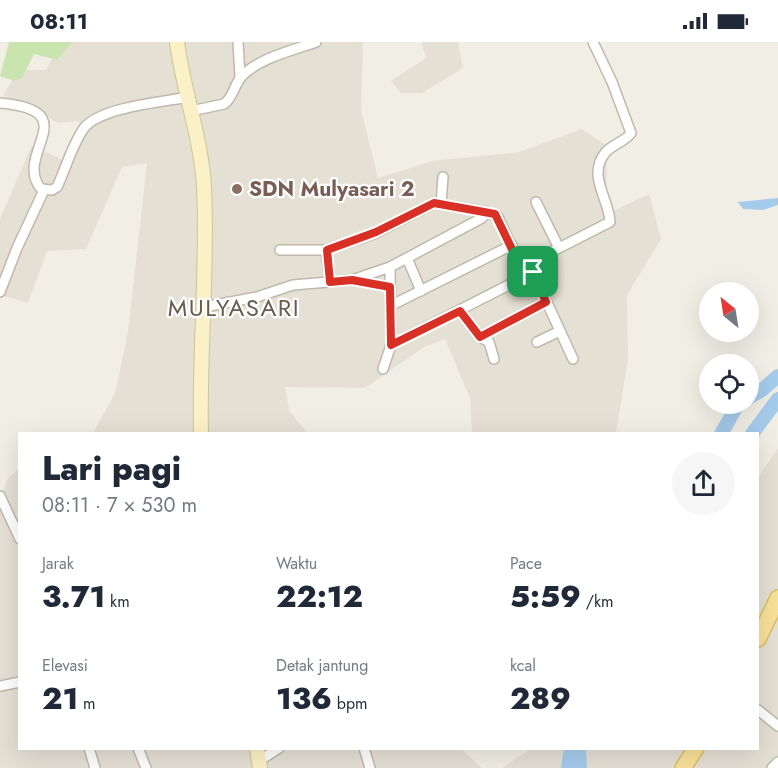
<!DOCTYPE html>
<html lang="id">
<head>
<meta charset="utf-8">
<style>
  body { margin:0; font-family:Jost,sans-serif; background:#f6f6f7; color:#1f2937; height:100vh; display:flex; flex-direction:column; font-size:22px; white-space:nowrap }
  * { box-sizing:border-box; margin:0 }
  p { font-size:20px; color:#747a83 }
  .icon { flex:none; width:33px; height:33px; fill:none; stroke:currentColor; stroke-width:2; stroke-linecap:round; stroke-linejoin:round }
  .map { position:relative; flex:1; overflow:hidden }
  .details { position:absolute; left:18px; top:390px; width:741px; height:318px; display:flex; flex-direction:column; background:#fff; border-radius:0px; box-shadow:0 6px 24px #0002 }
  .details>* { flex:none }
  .needle { width:39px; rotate:330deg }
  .fabs { position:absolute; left:699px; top:240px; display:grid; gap:12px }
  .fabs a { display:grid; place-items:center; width:60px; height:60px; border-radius:50%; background:#fff; box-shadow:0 6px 24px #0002; font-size:30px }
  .pin { position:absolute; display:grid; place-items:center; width:51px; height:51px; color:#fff; margin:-26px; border-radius:12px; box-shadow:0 3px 9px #0006 }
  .round { display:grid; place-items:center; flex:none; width:63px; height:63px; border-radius:32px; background:#f6f6f7 }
  .overview { display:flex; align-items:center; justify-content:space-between; height:102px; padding:0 24px }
  h1 { font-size:33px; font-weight:800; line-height:45px }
  .stats { display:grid; grid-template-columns:repeat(3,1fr); gap:9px; height:102px; padding:6px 24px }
  .stats div { display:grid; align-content:center }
  .stats b { font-size:30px; font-weight:800 }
  .stats small { font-size:16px; font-weight:400 }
  .stats p { font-size:16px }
  .status { display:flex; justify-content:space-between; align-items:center; height:42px; padding:0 30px; background:#fff; direction:ltr }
  .status svg { height:16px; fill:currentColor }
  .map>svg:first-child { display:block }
</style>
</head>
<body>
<div class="status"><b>08:11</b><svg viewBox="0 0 49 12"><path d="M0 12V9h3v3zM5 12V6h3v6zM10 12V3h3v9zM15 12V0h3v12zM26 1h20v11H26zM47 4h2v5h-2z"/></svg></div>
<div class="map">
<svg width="778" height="726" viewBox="0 0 778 726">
  <rect width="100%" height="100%" fill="#f1eee5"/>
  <!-- residential -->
  <path fill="#e5e0d4" d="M61,0H363L361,68L378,136L433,119L519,110L582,87L607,104L606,172L649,152L661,197L627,253L628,318L616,391H472L470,356L445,297L424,305L365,346L285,345L289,368L307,391H93L115,351L128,290L147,121L122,125L86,207L47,209L28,261L0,253V177L32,103L64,119L80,79L58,81L3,53L19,28H46Z
    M421,0H458L463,26L422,51H401L391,39L426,16Z
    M778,406V726H502L530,707L758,706V436Z
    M19,427L20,706H460L482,726H0V457L8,436Z"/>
  <!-- green -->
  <path fill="#cae4b0" d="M9,0H72L57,18L34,12L22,36L14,39L0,34Z"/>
  <!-- water -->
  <path fill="#a5cbeb" d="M778,156V163L763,168L743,167L738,160Z"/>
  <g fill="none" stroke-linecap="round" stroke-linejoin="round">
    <!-- river -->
    <path stroke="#a5cbeb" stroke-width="14" d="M748,356L762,348L778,334
      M721,392L738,362
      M752,392L778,357
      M579,706L580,726
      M568,726L571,706"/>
    <!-- minor casing -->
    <g stroke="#bfb9ab" stroke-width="12">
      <path id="minor" d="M238,0L240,35
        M0,61C88,69 12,112 41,147L52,148L57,145C66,126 72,103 84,86C101,65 162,60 189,55
        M191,69L224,62C234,55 234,42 242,34C259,16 294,8 316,0
        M536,160L559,206
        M441,162L443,135
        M486,170L498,175L525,234
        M326,208L330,240
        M407,216L421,249
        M533,230L573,317
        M354,238L390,245
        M0,250L17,206L44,148
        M390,264L512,203
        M204,265L257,255L293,243L352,238L390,225L482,176L486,170L434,161L376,191L326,208H280
        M460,269L480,295L489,300L494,317
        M480,295L546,260
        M537,300L560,289
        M391,303L546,224L549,211L610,180C609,156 587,134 605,111C612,102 625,100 631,91L612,40L593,0
        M383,327L391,303L390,225
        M0,454L20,497
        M0,644L20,640
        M758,668L778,684
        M89,706L95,726
        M138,706L146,726
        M364,706L370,726
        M259,719L279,706
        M772,726L778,720"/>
    </g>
    <!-- secondary casing -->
    <g stroke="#cfc397" stroke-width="16">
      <path id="secondary" d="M177,0C183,48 201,95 204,144C208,227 199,309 201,392
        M257,706L260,726"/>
    </g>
    <!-- primary casing -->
    <g stroke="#dcbf69" stroke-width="18">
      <path id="primary" d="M758,597L778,556
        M683,726L696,706"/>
    </g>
    <!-- minor -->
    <use href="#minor" stroke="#fff" stroke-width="9"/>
    <!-- secondary -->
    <use href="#secondary" stroke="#fbf1c6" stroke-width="14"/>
    <!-- primary -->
    <use href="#primary" stroke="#f8e198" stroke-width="15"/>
  </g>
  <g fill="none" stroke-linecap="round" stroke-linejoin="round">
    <!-- route casing -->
    <g stroke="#fff" stroke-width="12">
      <path id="route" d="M434,161L495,172L525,234L533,230L546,260L480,295L460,269L391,303L390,245L352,238L330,240L327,208L376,190Z"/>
    </g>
    <!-- route -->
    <use href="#route" stroke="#d93025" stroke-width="8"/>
  </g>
  <!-- markers -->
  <circle fill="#8d6e63" stroke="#fff" stroke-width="2" cx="237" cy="147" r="6"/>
  <g text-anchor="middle" stroke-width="4.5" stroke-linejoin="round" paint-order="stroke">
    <!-- education labels -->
    <g font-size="21" font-weight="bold" fill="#785e54" stroke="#fff" text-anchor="start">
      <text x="249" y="154">SDN Mulyasari 2</text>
    </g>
    <!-- quarter labels -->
    <g font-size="24" letter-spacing="1.5" fill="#665d4d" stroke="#fff">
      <text x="234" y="274">MULYASARI</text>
    </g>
  </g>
</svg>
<div class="fabs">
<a><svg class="needle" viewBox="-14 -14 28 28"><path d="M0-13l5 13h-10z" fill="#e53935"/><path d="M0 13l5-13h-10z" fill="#747a83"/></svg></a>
<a><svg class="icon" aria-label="locate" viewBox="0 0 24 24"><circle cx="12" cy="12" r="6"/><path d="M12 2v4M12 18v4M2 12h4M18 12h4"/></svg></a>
</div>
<div class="pin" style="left:533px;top:230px;background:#1e9e55"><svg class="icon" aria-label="arrive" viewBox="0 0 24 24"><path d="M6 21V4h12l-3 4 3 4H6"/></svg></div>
<section class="details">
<div class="overview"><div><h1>Lari pagi</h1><p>08:11 · 7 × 530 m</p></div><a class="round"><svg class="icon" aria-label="share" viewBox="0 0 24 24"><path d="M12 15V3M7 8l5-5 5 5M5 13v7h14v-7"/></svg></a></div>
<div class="stats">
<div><p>Jarak</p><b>3.71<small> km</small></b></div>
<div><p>Waktu</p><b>22:12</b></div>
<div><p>Pace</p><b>5:59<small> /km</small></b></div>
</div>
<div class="stats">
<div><p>Elevasi</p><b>21<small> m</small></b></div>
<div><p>Detak jantung</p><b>136<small> bpm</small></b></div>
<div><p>kcal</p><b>289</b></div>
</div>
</section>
</div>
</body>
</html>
